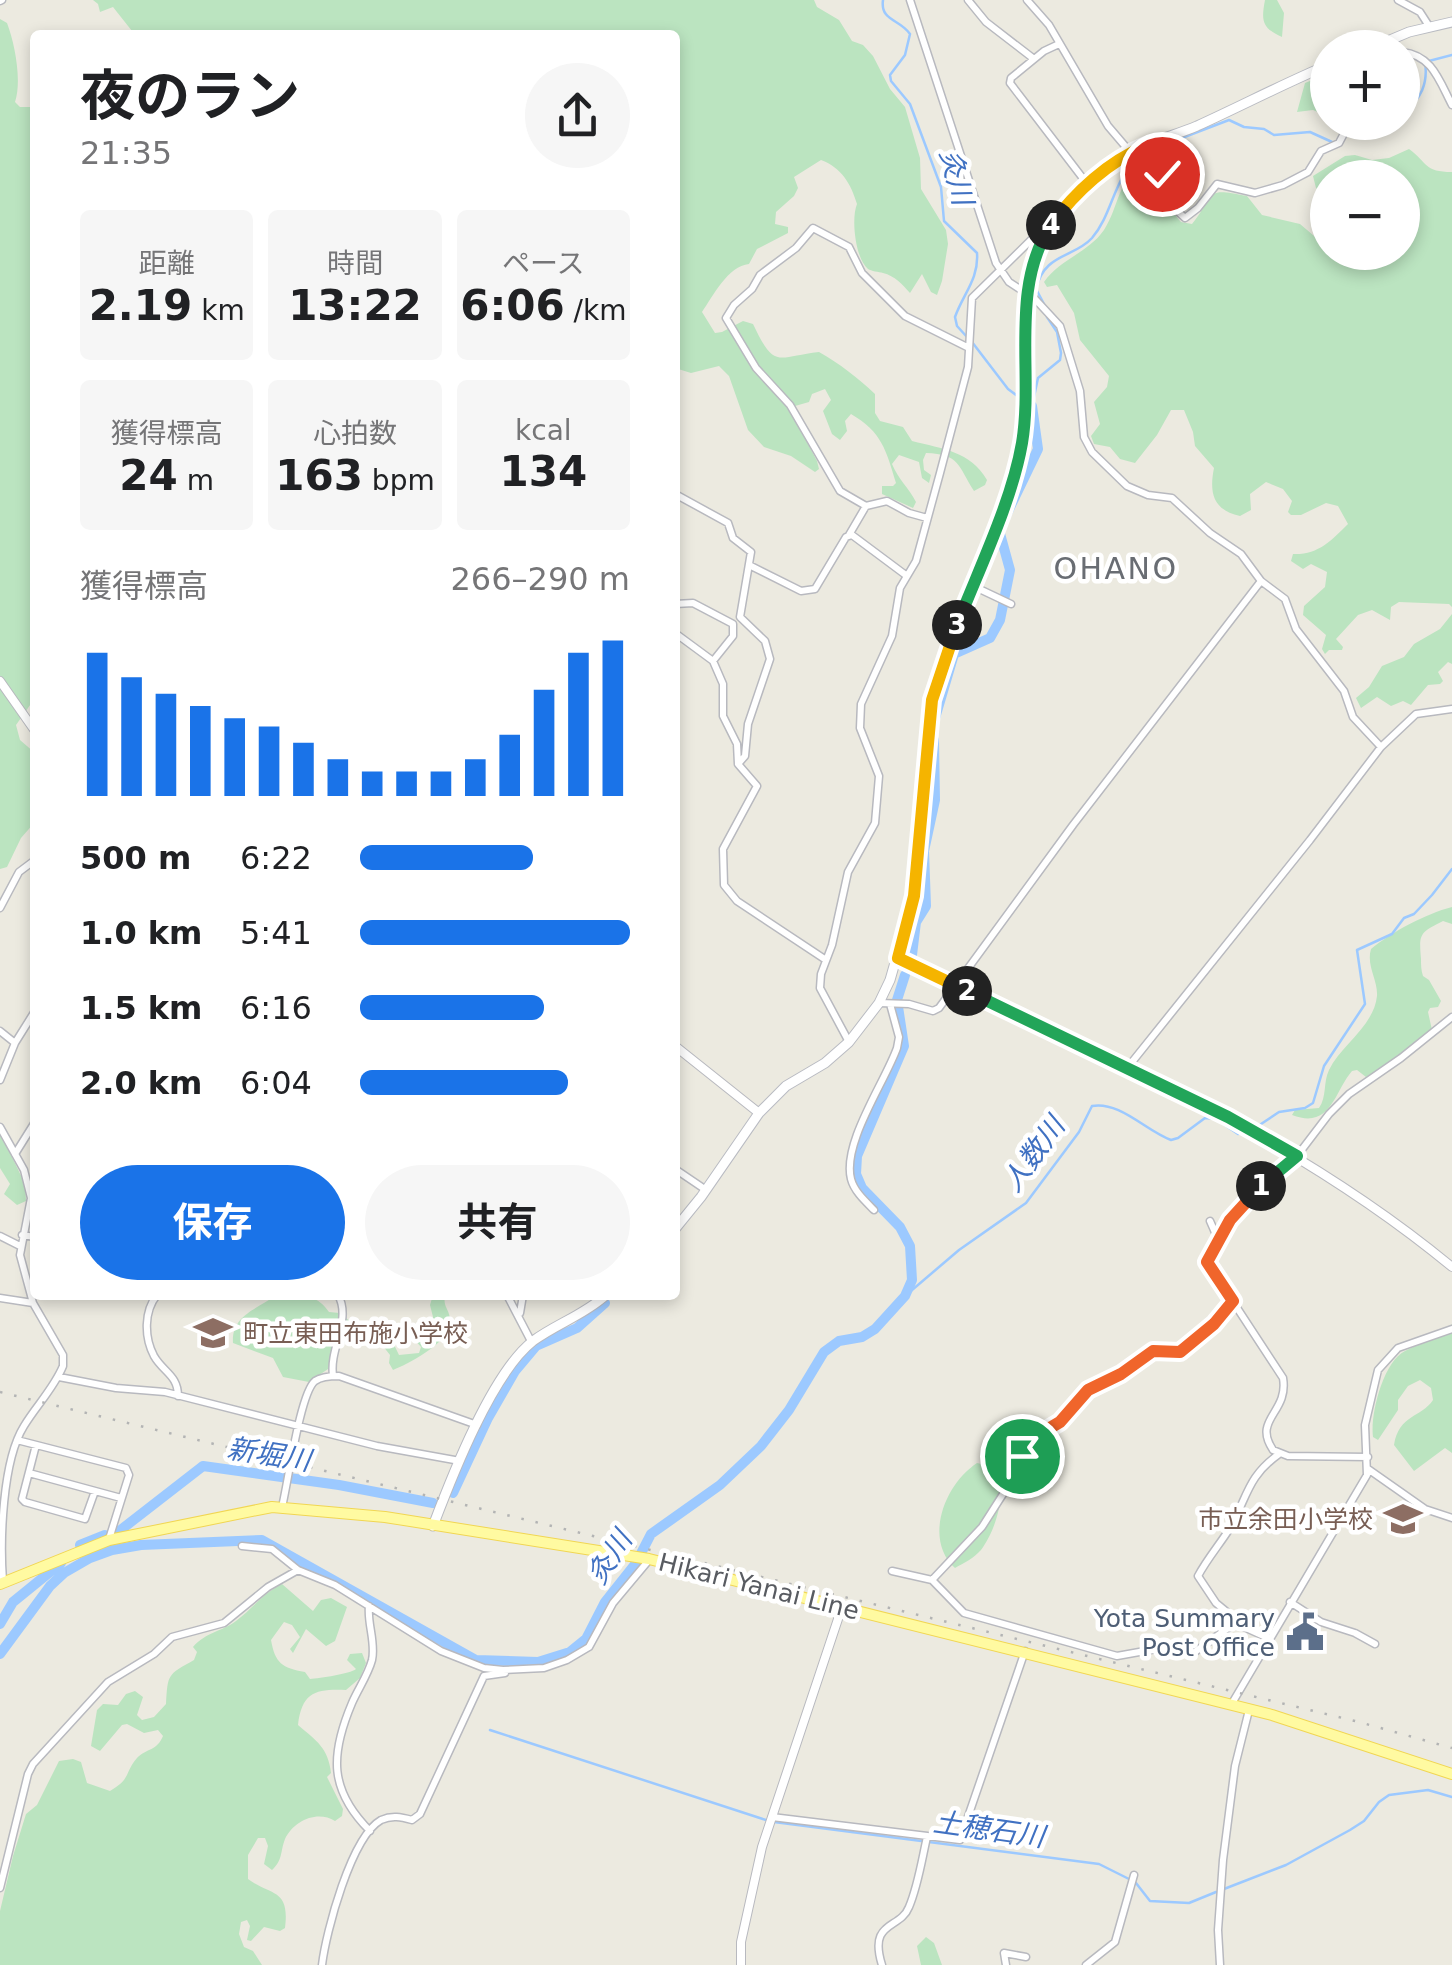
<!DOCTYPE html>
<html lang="ja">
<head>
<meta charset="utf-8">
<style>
  body { margin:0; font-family:"DejaVu Sans","Noto Sans JP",sans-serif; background:#f6f6f6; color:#202124; height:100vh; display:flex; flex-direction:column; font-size:38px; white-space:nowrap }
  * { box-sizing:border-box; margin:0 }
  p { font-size:32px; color:#757577 }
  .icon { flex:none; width:55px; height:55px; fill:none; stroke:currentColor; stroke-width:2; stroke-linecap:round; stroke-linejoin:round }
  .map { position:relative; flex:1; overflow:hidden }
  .sheet { position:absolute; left:30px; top:30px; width:650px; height:1270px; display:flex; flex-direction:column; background:#fff; border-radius:10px; box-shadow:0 5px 15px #0003 }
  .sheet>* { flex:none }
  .fabs { position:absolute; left:1310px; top:30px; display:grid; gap:20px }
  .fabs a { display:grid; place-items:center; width:110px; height:110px; border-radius:50%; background:#fff; box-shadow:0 5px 15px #0003; font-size:50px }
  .pin { position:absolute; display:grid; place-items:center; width:85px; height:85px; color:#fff; margin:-42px; border:5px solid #fff; border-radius:50%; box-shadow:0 2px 10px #0007 }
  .km { position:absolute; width:50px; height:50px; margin:-25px; border-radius:50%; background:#222; color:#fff; font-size:28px; line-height:50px; text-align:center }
  .round { display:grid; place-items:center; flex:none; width:105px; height:105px; border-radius:52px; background:#f6f6f6 }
  .summary { display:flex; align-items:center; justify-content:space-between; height:170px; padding:0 50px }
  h1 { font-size:55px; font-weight:700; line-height:75px }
  .figures { display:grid; grid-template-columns:repeat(3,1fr); gap:15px; height:170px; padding:10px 50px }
  .figures div { display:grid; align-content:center; border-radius:10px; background:#f6f6f6; text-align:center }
  .figures b { font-size:42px; font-weight:700 }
  .figures small { font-size:28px; font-weight:400 }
  .figures p { font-size:28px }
  .chart { height:280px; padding:20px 50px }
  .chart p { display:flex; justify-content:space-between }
  .chart svg { width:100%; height:180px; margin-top:10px; stroke:#1a73e8; stroke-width:6 }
  .cta { display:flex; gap:20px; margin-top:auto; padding:20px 50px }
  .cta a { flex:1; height:115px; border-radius:60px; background:#1a73e8; color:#fff; font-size:40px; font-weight:700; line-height:115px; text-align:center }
  .cta a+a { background:#f6f6f6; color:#202124 }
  ul { padding:0 50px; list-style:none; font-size:32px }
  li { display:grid; grid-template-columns:160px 120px 1fr; align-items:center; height:75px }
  li i { height:25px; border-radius:12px; background:#1a73e8 }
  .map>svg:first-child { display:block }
</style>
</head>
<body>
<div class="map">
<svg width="1452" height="1965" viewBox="0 0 1452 1965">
  <rect width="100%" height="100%" fill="#eceae0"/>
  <!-- green -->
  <path fill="#bbe4c0" d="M93,0H814L817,7L839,20L852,41L863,45L873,56L890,89L905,107L920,158L921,189L946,230L948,244L942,281L937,295L931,292L922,274L910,293C902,284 895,276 883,273C879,272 871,271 868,269C855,258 851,218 857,204C851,184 842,168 821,160L794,177L798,188L794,196L776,212L775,224L788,227V233L757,249L749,264C728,266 713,296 702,312L715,333L722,332L743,321L753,324C775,370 776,357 819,352C840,364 857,377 875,394V413L880,421L903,427L912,441C943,449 970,451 987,480L985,485L974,491C958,466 960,454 926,453L923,460L924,470L931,475L929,483L922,478L919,462L899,455L892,464C898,479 909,488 916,502L913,508L882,494V486H893L896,483C886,450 882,432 851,414L845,421L847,431L840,440L832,434L823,411L831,400L825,389L812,394L809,402L795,406L791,412L817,461L819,469L815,472L791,456L764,447L748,430L729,376L719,366L691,373L675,368V35H139L132,31L113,7L100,12L98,4Z
    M1265,0H1277L1284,13L1282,37C1262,28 1261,21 1265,0Z
    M0,19L7,23C15,44 22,81 15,102L20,107H35V698L16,725L20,740L35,753V822L21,838L7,867L0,869Z
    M1327,74V116L1313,110L1297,112L1305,83Z
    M1409,149C1428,163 1424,172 1452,172V607L1449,604L1399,602L1391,607L1390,620L1372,610L1358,615L1336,639L1343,647L1342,650H1329L1325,654L1322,649L1326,635L1303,615L1304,606L1325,587L1327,572L1311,564L1303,569L1291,561L1293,554C1318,555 1331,541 1348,524L1338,506L1326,503L1301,515H1291L1288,512L1292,501L1283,489L1266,482L1250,494L1251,510L1240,516C1213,510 1209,493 1214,468L1195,446L1193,432L1184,410H1171L1157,435L1135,463L1120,459L1110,447L1094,444L1091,436L1100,424L1094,402L1107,387L1109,376L1080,340L1074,313L1057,285L1047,287L1044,282C1060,259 1088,253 1104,230C1120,205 1117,179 1145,163C1169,182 1161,200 1181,222L1192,224C1217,193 1203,187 1247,196L1262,215L1300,224L1327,247L1328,252H1402V178H1328L1327,200L1316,188L1313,176L1345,156L1355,155L1372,160L1389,158Z
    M1452,614V664L1448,662L1438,672L1443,681L1440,684L1428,685L1411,705L1403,701L1391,706L1377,697L1361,708L1356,698L1369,687L1382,666L1404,657L1414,644L1440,629Z
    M1452,907V924L1443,921C1419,933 1419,934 1421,959C1421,965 1421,970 1423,976L1429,980L1441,1001L1438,1007L1430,1008L1428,1012L1432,1030L1399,1058L1366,1077L1357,1070L1352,1071C1334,1092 1331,1130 1292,1115L1295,1110L1319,1108C1327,1097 1323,1082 1329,1070C1341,1045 1374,1026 1377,996C1378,980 1366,966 1371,949C1392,932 1425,914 1452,907Z
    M0,1132L25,1184L26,1201L17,1205L4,1194L10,1184L0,1168Z
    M276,1295C298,1295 315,1292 329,1312L340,1313L352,1323L346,1342L333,1351L328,1369L309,1382L283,1377L273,1358L233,1343C231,1315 258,1309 276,1295Z
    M433,1295H445C443,1307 448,1307 450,1318C455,1341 407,1364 393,1370L389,1363L390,1355L379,1341L386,1328L399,1355L419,1353L421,1347L413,1338L416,1331L428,1330L433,1317L430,1305Z
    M1452,1324V1453L1445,1448L1414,1471L1394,1445C1399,1414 1421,1418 1433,1400L1431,1388L1420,1380L1408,1386L1398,1400V1410L1378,1440L1373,1437C1370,1415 1383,1362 1405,1351C1424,1341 1438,1341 1452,1324Z
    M977,1463C1016,1472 998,1527 981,1550C974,1558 964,1563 955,1568C923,1539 945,1484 977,1463Z
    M282,1584L313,1611L321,1600L331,1598L347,1607L335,1641L326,1646L306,1629L293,1653L290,1649L300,1637L292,1625L284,1622L271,1640C275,1663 282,1668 305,1672L310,1679C320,1678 350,1674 356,1669L347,1660L350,1654L362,1653L366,1663L360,1678L346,1690C317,1689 302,1691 298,1725C317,1741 328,1748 331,1773L327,1777L343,1809L342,1816L335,1821C318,1810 294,1820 285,1839C280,1852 283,1860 272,1870L264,1864L268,1846L265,1838H258L248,1855V1879C271,1896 290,1888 285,1928L280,1931L264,1927L251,1941L247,1940L250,1926L247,1920L241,1922L239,1934L244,1947L253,1951L262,1965H0V1911L13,1856L26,1814L37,1805L59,1761L73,1759L81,1762L87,1783L110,1791C132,1778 124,1773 137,1758C147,1748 157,1751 163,1736L158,1730L144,1733L127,1724L122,1725L100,1751L91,1746L97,1710L103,1704L118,1705L126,1694L135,1691L143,1697L137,1715L142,1720L154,1717L166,1704C168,1674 167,1675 194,1660L197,1652L193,1647C206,1632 221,1632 236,1621C252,1609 263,1593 282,1584Z
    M926,1937L934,1943L942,1965H921L917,1946Z"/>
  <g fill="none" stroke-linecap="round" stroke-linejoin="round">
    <!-- stream -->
    <path stroke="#9cc9ff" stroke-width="2.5" d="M883,0C880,21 900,19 910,34L905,55L890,75L891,81L910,104L941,187L944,221L977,253C979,279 963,294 955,317L957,326L967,337
      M1402,111C1422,101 1428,82 1425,62L1452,55
      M1347,134L1355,125L1377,122
      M1153,149L1229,120L1244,127L1264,129L1274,135L1310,132L1332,142
      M1044,304L1036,289C1044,253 1074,258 1092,238C1115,211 1113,172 1146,152
      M972,342L1008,389L1023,400
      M1029,404L1032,406L1038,378L1060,360L1061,353L1057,332L1047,317
      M1255,1128L1279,1112L1305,1108L1313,1103L1324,1066L1365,1004L1357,950L1392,934L1404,918L1414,914L1432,895L1452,869
      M905,1296L959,1250L1026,1203L1079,1132L1092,1106C1120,1101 1146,1131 1171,1140L1178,1138L1205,1118L1216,1119L1238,1134L1247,1131
      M490,1730L766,1820
      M774,1822L1099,1864L1129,1879
      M1136,1883L1150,1901L1189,1903L1216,1892
      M1224,1889L1286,1865L1350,1830L1364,1821L1379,1802L1389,1795L1428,1790L1452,1797"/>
    <!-- river -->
    <path stroke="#9cc9ff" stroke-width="10" d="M935,718L954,654L990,638L1000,620L1010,570L999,530L1038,449L1032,406
      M912,955L916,922L926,906L924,851L935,800L934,740
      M453,1493L488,1418L515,1371L536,1346L577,1328L605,1303
      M118,1532L203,1466L339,1485L433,1503
      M80,1545L105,1535
      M0,1624L13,1602L61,1563
      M0,1654L50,1586L64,1573L90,1558L112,1550L141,1545L262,1540L476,1660L538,1662L570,1652L586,1639L605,1602L636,1563L651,1534L720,1485L761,1446L789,1410L824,1352L839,1341L862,1337L875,1329L905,1296L912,1280L910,1246L900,1227L862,1188L856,1174L857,1156L904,1046L897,1000L905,975"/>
    <!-- minor casing -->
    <g stroke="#b8b9bf" stroke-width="9">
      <path id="minor" d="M910,0L996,263L1009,282L1035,299L1060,326L1080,391L1084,437L1092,452L1127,486L1148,495L1172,498L1210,533L1241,554L1261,581L1285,599L1296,629L1344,691L1353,717L1381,747
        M968,0L986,22L1034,59
        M1027,0L1049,25L1108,126L1131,153
        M1398,0L1420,12L1429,26
        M0,1L2,0
        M1059,44L1044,51L1011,78L1010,83L1088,185
        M1402,52C1432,55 1439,80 1452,105
        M1147,145L1174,208L1185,218L1198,208L1217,184L1255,193L1283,185L1308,172L1321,151L1339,143L1350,122
        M675,494L728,523L733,538L751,552L740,617L765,641L770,659L748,724L745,756L738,764
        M927,518L909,513L887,501L866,506L840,491L790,405L756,368L726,318L734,305L752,289L760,275L796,248L813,228L849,247L862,273L905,316L969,348
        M849,535L866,506
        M749,565L801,591L815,589L846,537L852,535L907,576
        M973,586L1011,604
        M675,604L693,603L733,624V636L713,661
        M675,633L713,661L723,684V716L737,744L738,764L757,786L723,849L724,885L737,901L826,960
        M0,908L19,872L35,860
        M879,1003L909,1004L933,1011L939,1008L1073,825L1261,581
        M0,1031L15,1043L0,1080
        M849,1042L820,988L821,974L832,945L848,872L875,823L879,776L860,728L861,704L892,636L900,588L916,561L940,473L968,367L972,298L1033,238L1043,237
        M15,1043L35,1011
        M1128,1067L1310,840L1381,747L1416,714L1452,709
        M0,1127L24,1170L31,1198L20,1255L33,1303L63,1355V1366C54,1388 36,1406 24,1426C2,1461 0,1542 3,1581
        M15,1154L35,1122
        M675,1169L706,1190
        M874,1210C865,1201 854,1191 851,1179C842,1143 885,1082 897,1048L899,1037L890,1004
        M1210,1221L1217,1237
        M22,1235L35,1237
        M0,1236L20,1246
        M157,1295C144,1311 144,1337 154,1356C163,1372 178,1375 178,1396
        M507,1295L532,1343
        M0,1298L33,1303
        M520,1313L523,1295
        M333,1375C329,1349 352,1319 338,1295
        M59,1377L116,1388L165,1392L377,1446L460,1461
        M17,1440L126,1468L129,1475L109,1539
        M36,1445L22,1499L25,1502L85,1519L95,1491
        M1368,1457L1288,1456L1273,1450C1252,1419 1289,1413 1283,1378L1207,1262L1230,1221L1271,1175L1297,1156L1329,1114L1349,1094L1401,1058L1452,1017
        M1368,1469L1425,1509L1452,1518
        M29,1473L121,1498
        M282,1507C288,1483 300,1393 315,1381C322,1376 332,1376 339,1376L477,1425
        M242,1546L272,1549L298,1570L335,1585L441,1651L484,1668L503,1670L544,1668L567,1660L589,1647L613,1603L649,1560
        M892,1571L932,1580L964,1613L1117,1656L1156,1649L1192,1654L1235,1623L1268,1638
        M932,1580L982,1527L1005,1491L1028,1441L1060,1422L1088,1390L1121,1374L1153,1351C1162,1350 1170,1354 1178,1352C1201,1347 1217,1315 1233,1301
        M1290,1602L1321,1622L1355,1633L1375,1644
        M369,1606C367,1623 376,1643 372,1660C368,1675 358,1689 352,1703C330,1755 329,1790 370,1831
        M1239,1622L1216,1603L1198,1576C1207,1559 1220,1544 1230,1528C1248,1496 1247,1477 1279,1454
        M1231,1705L1367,1475L1365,1425L1378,1370L1398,1348L1452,1329
        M772,1817L960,1840L1025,1651
        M0,1888L28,1774L33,1764L108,1682L154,1654L172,1637L224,1623L268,1587L298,1570
        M322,1965C326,1932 351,1837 381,1820C392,1815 401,1817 412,1820L420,1814L484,1676L505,1673
        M882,1965C868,1920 900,1930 909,1907C918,1886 922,1859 927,1837
        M1006,1965L1004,1953L1026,1957
        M1086,1965L1115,1942L1134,1875
        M1220,1965L1218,1930L1223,1860L1235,1766L1249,1710"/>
    </g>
    <!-- tertiary casing -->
    <g stroke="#b8b9bf" stroke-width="10">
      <path id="tertiary" d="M0,681L35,731
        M898,958C1089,1048 1288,1131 1452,1267
        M675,1046L759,1113
        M741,1965V1942L762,1847L842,1607"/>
    </g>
    <!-- secondary casing -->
    <g stroke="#b9bbc2" stroke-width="11">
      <path id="secondary" d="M1371,48L1409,32L1452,22
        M675,1229L701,1197L759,1113L786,1086L825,1063L849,1042L879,1003L890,980L914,896L935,688L1015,473C1031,413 1021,352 1028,292C1033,234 1077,183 1126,155C1148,142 1173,136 1197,126C1241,106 1283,84 1328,65
        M433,1526C452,1476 492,1373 533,1341C556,1324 584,1315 606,1295"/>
    </g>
    <!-- primary casing -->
    <g stroke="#f1d653" stroke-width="12">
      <path id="primary" d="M0,1584L109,1540L272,1507L385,1517L649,1559L1272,1715L1452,1774"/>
    </g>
    <!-- minor -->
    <use href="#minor" stroke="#fff" stroke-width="6"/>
    <!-- tertiary -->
    <use href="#tertiary" stroke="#fff" stroke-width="8"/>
    <!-- secondary -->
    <use href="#secondary" stroke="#fff" stroke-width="9"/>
    <!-- primary -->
    <use href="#primary" stroke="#fffaa1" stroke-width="10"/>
    <!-- rail -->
    <path stroke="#b3b4b4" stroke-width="2.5" stroke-dasharray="2.5 12" stroke-linecap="butt" d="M0,1392L1359,1722L1452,1748"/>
  </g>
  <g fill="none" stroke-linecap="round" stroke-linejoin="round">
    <!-- split-1 casing -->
    <g stroke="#fff" stroke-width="20">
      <path id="split-1" d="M1022,1456L1028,1441L1060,1422L1088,1390L1121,1374L1153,1351L1180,1352L1214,1324L1233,1301L1207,1262L1230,1220L1261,1186"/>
    </g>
    <!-- split-2 casing -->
    <g stroke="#fff" stroke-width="20">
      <path id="split-2" d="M967,991L1228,1117L1297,1156L1261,1186"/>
    </g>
    <!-- split-3 casing -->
    <g stroke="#fff" stroke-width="20">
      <path id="split-3" d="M957,625L932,700L914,896L898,958L967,991"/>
    </g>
    <!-- split-4 casing -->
    <g stroke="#fff" stroke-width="20">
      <path id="split-4" d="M957,625C979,569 1012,501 1022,443C1034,372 1009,289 1051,225"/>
    </g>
    <!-- split-5 casing -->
    <g stroke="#fff" stroke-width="20">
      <path id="split-5" d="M1051,225C1075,192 1109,161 1146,146L1162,174"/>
    </g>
    <!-- split-1 -->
    <use href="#split-1" stroke="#f0652b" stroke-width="12"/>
    <!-- split-2 -->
    <use href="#split-2" stroke="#22a559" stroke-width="12"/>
    <!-- split-3 -->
    <use href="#split-3" stroke="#f5b400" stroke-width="12"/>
    <!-- split-4 -->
    <use href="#split-4" stroke="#22a559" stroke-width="12"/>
    <!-- split-5 -->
    <use href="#split-5" stroke="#f5b400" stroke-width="12"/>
  </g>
  <!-- icons -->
  <defs>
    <g id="school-bare" transform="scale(3)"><path d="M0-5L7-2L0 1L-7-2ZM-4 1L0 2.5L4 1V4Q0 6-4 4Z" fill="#8d6e63" stroke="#fff" stroke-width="2.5" paint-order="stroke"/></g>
    <g id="civic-bare" transform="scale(3)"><path d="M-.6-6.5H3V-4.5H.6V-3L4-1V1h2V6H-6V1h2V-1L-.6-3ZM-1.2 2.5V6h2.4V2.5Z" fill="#5c6f8a" stroke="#fff" stroke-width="2.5" paint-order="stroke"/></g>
  </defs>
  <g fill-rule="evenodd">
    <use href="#school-bare" x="213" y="1333"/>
    <use href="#school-bare" x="1403" y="1519"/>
    <use href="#civic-bare" x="1305" y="1632"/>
  </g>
  <g text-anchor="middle" stroke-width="9" stroke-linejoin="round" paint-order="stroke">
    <!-- education labels -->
    <g font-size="25" fill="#785e54" stroke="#fff" text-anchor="start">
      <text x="243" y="1342">町立東田布施小学校</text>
      <text x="1373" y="1528" text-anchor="end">市立余田小学校</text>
    </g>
    <!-- street labels -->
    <g font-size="25" fill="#585b61" stroke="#fff">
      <text transform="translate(759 1586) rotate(14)" y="9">Hikari Yanai Line</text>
    </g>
    <!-- service labels -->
    <g font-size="25" fill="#4e5e75" stroke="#fff" text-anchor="end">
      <text x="1275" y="1627">Yota Summary<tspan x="1275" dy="29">Post Office</tspan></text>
    </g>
    <!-- water labels -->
    <g font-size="28" font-style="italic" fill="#4071c2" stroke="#fff">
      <text transform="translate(957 177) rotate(75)" y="10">灸川</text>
      <text transform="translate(1033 1154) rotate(-54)" y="10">人数川</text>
      <text transform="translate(269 1454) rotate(9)" y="10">新堀川</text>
      <text transform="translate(609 1557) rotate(-57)" y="10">灸川</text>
      <text transform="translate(989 1829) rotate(8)" y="10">土穂石川</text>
    </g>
    <!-- quarter labels -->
    <g font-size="30" letter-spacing="2.5" fill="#696d73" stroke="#fff">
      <text x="1116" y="579">OHANO</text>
    </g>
  </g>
</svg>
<div class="fabs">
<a>+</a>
<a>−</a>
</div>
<div class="pin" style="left:1022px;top:1456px;background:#1e9e55"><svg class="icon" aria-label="arrive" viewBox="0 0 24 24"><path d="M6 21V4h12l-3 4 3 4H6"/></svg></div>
<div class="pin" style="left:1162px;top:174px;background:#d93025"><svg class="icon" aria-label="check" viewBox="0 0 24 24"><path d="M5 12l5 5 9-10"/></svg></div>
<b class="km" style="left:1261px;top:1186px">1</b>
<b class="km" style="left:967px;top:991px">2</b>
<b class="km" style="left:957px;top:625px">3</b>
<b class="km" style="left:1051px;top:225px">4</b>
<section class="sheet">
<div class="summary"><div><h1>夜のラン</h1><p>21:35</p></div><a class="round"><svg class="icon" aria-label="share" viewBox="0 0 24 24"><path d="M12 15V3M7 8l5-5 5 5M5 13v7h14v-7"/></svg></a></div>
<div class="figures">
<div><p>距離</p><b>2.19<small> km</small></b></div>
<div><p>時間</p><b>13:22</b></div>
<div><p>ペース</p><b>6:06<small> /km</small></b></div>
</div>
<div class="figures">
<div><p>獲得標高</p><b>24<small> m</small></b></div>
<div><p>心拍数</p><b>163<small> bpm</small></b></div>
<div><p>kcal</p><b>134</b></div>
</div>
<div class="chart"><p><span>獲得標高</span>266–290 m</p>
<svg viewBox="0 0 160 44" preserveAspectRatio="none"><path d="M5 44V9M15 44V15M25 44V19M35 44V22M45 44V25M55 44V27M65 44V31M75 44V35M85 44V38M95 44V38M105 44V38M115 44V35M125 44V29M135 44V18M145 44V9M155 44V6"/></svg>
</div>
<ul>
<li><b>500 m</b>6:22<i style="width:64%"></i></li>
<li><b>1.0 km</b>5:41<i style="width:100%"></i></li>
<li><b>1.5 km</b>6:16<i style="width:68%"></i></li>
<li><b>2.0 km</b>6:04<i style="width:77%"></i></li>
</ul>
<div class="cta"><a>保存</a><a>共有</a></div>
</section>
</div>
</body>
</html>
